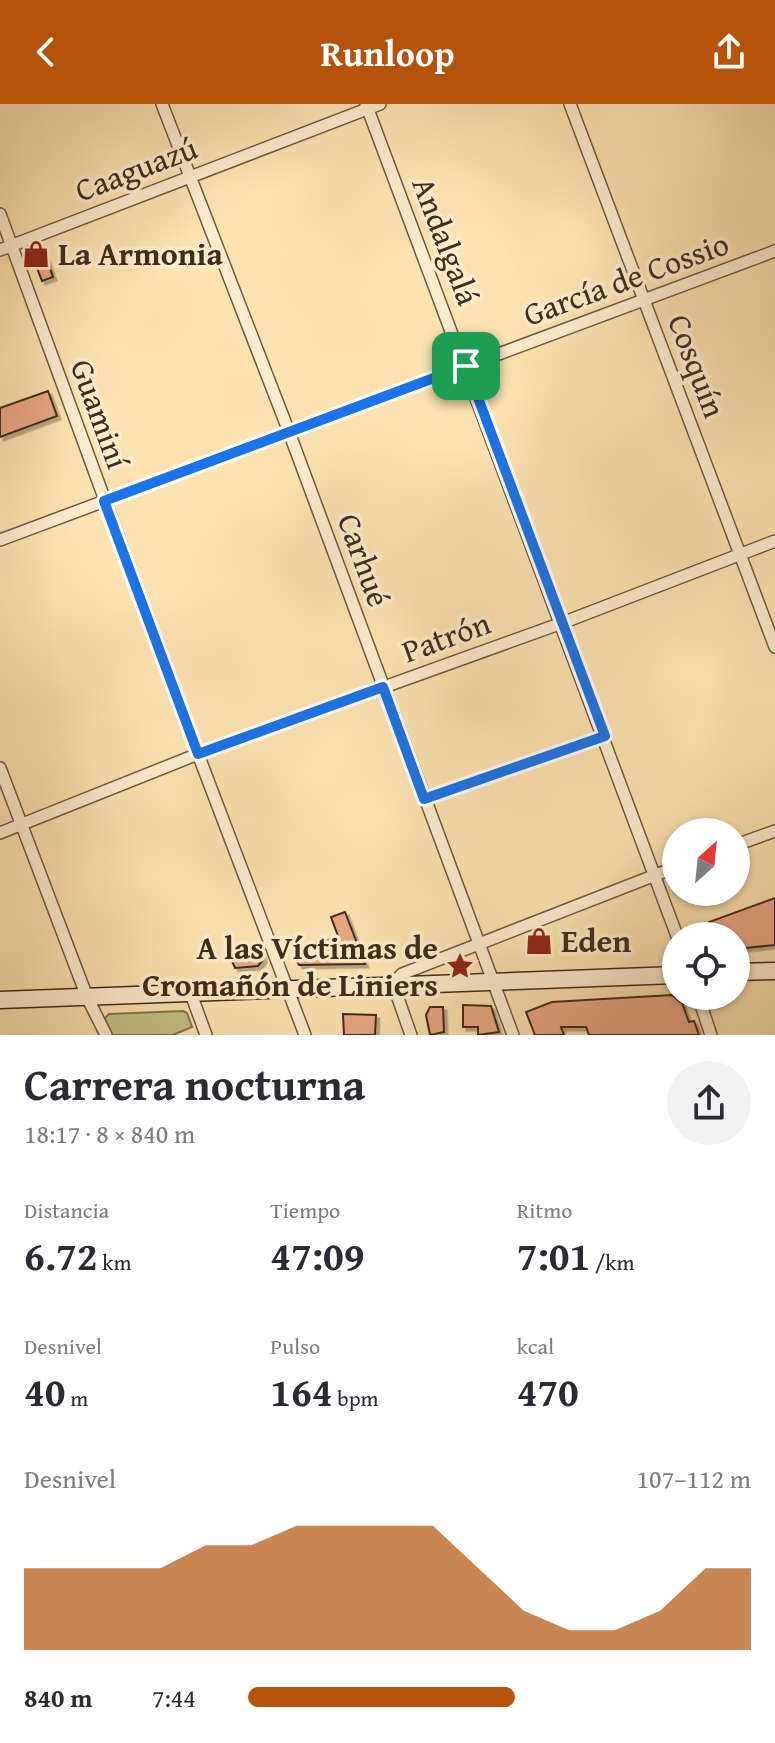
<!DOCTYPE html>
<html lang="es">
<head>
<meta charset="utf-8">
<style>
  body { margin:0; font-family:"Gentium Book Plus",serif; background:#f2f2f3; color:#2b2b33; height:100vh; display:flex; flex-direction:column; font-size:30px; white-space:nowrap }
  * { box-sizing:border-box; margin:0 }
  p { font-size:26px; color:#7c7c81 }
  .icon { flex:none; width:44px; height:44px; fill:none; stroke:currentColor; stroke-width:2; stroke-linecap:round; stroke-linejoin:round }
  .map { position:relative; height:931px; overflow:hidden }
  .sheet { display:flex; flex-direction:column; background:#fff; flex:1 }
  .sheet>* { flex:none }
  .needle { width:52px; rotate:27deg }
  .controls { position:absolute; left:662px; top:714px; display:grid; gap:16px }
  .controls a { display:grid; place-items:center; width:88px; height:88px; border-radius:50%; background:#fff; box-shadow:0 2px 6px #0004; font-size:40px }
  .pin { position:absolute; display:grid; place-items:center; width:68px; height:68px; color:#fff; margin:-34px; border-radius:16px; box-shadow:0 4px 12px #0006 }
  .round { display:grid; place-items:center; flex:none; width:84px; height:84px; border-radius:42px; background:#f2f2f3 }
  .summary { display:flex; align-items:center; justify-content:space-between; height:136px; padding:0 24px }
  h1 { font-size:44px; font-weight:800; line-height:60px }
  .stats { display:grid; grid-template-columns:repeat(3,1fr); gap:12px; height:136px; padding:8px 24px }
  .stats div { display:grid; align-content:center }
  .stats b { font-size:40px; font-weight:800 }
  .stats small { font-size:22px; font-weight:400 }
  .stats p { font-size:22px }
  .chart { height:224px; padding:16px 24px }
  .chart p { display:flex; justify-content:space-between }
  .chart svg { width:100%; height:144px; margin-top:8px; fill:#b45309; opacity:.7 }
  ul { padding:0 24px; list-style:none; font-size:26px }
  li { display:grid; grid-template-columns:128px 96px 1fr; align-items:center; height:60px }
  li i { height:20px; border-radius:10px; background:#b45309 }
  header { display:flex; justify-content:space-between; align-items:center; height:104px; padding:0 24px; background:#b45309; color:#fff; font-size:36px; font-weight:800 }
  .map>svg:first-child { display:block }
</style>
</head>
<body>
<header><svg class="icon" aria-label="back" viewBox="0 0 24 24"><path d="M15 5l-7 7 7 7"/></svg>Runloop<svg class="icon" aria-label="share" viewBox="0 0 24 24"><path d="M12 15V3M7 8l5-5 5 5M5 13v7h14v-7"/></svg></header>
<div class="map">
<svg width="775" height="931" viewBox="0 0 775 931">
  <defs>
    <filter id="shadow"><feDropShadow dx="3.5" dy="3.5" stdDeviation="0" flood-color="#0004"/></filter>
  </defs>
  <rect width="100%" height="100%" fill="#fde3b2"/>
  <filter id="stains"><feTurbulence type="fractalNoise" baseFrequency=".0025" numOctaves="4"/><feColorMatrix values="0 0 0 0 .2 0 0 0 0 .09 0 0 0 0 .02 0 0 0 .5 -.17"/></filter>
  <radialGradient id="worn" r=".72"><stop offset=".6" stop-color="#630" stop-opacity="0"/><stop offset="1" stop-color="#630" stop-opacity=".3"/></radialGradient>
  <!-- green -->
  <path fill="#c5c288" stroke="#837751" stroke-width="2" d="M183,907L187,909L192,923L173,931H110L104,915L109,910Z"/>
  <!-- building -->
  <path fill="#eaa884" stroke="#412c1a" stroke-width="2" filter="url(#shadow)" d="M42,142L53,173L42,177L30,146Z
    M48,287L57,312L0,333V304Z
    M775,794V841L736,845V832H714L709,818Z
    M345,808L365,860L299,861L294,850L338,832L331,813Z
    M261,842L263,856L258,862L235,864L228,848Z
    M672,891L682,899L689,918L694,917L699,931H589L586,923H561L564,931H535L526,908L552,898Z
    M463,901L491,902L499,928L478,931V923H463Z
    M430,903H443L444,928L430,931L426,911Z
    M343,910L376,911L375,931H344Z"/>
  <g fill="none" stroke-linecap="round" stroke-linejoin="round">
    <!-- street casing -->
    <g stroke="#705a40" stroke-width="14">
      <path id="street" d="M162,0L289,328L513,931
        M366,0L677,832
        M570,0L775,543
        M0,110L198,650L305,931
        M0,146L380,0
        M0,436L775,147
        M0,664L87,893L106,931
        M424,695L605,632
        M0,729L198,650L562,519L775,437
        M736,741L775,727
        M191,890L206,931
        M698,892L711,931
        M411,931L393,880L402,870L676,763"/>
    </g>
    <!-- secondary casing -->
    <g stroke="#412c1a" stroke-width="19">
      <path id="secondary" d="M736,868L775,867
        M0,896L676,871"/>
    </g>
    <!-- street -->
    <use href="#street" stroke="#feedcd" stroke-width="11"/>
    <!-- secondary -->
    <use href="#secondary" stroke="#feedcd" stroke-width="16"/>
  </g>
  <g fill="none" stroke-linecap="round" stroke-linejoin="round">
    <!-- route casing -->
    <g stroke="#fff" stroke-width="16">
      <path id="route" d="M466,262L605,632L424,695L383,583L198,650L104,397Z"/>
    </g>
    <!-- route -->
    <use href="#route" stroke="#1a73e8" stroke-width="10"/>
  </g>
  <!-- icons -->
  <defs>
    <g id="shop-bare" transform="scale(2.16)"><path d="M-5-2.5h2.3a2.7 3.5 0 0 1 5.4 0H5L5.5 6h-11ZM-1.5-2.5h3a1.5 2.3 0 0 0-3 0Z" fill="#8f2418" stroke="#feedcd" stroke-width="2.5" paint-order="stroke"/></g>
    <g id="sight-bare" transform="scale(2.16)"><path d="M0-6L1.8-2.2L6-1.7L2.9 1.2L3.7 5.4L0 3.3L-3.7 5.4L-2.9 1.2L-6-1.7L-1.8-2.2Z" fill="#8f2418" stroke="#feedcd" stroke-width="2.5" paint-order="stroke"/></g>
  </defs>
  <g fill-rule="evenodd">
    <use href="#shop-bare" x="36" y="150"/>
    <use href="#shop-bare" x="539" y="837"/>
    <use href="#sight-bare" x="460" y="862"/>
  </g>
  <g text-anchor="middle" stroke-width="7" stroke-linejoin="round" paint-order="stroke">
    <!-- street labels -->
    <g font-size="32" fill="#412c1a" stroke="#feedcd">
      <text transform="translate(136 65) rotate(-21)" y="11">Caaguazú</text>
      <text transform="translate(446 137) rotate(69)" y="11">Andalgalá</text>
      <text transform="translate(626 175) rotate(-20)" y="11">García de Cossio</text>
      <text transform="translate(697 262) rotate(69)" y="11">Cosquín</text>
      <text transform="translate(100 310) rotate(70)" y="11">Guaminí</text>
      <text transform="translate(364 456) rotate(70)" y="11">Carhué</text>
      <text transform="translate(446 533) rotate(-20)" y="11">Patrón</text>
    </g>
    <!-- poi labels -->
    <g font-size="32" font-weight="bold" fill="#412c1a" stroke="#feedcd" text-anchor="start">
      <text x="58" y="161">La Armonia</text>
      <text x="561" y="848">Eden</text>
      <text x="438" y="855" text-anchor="end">A las Víctimas de<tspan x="438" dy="37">Cromañón de Liniers</tspan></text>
    </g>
  </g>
  <rect width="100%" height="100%" filter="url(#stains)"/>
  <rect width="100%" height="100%" fill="url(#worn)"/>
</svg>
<div class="controls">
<a><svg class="needle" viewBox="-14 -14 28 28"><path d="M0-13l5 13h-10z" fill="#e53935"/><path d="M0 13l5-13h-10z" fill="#7c7c81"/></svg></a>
<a><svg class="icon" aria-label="locate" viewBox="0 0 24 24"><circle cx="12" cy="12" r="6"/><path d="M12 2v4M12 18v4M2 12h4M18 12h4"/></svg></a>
</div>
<div class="pin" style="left:466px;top:262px;background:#1e9e55"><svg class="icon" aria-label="arrive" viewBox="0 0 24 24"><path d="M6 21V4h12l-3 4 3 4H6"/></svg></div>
</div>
<section class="sheet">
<div class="summary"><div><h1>Carrera nocturna</h1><p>18:17 · 8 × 840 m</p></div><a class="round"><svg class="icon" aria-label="share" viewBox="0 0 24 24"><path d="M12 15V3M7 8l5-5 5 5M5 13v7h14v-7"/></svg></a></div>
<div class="stats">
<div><p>Distancia</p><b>6.72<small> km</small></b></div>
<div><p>Tiempo</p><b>47:09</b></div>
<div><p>Ritmo</p><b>7:01<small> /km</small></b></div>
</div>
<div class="stats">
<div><p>Desnivel</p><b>40<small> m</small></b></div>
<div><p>Pulso</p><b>164<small> bpm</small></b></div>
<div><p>kcal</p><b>470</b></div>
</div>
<div class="chart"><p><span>Desnivel</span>107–112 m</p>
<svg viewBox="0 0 160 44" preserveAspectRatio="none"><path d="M0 44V19L10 19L20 19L30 19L40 12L50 12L60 6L70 6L80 6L90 6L100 19L110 32L120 38L130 38L140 32L150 19L160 19V44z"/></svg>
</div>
<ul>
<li><b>840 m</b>7:44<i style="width:53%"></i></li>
</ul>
</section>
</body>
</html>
